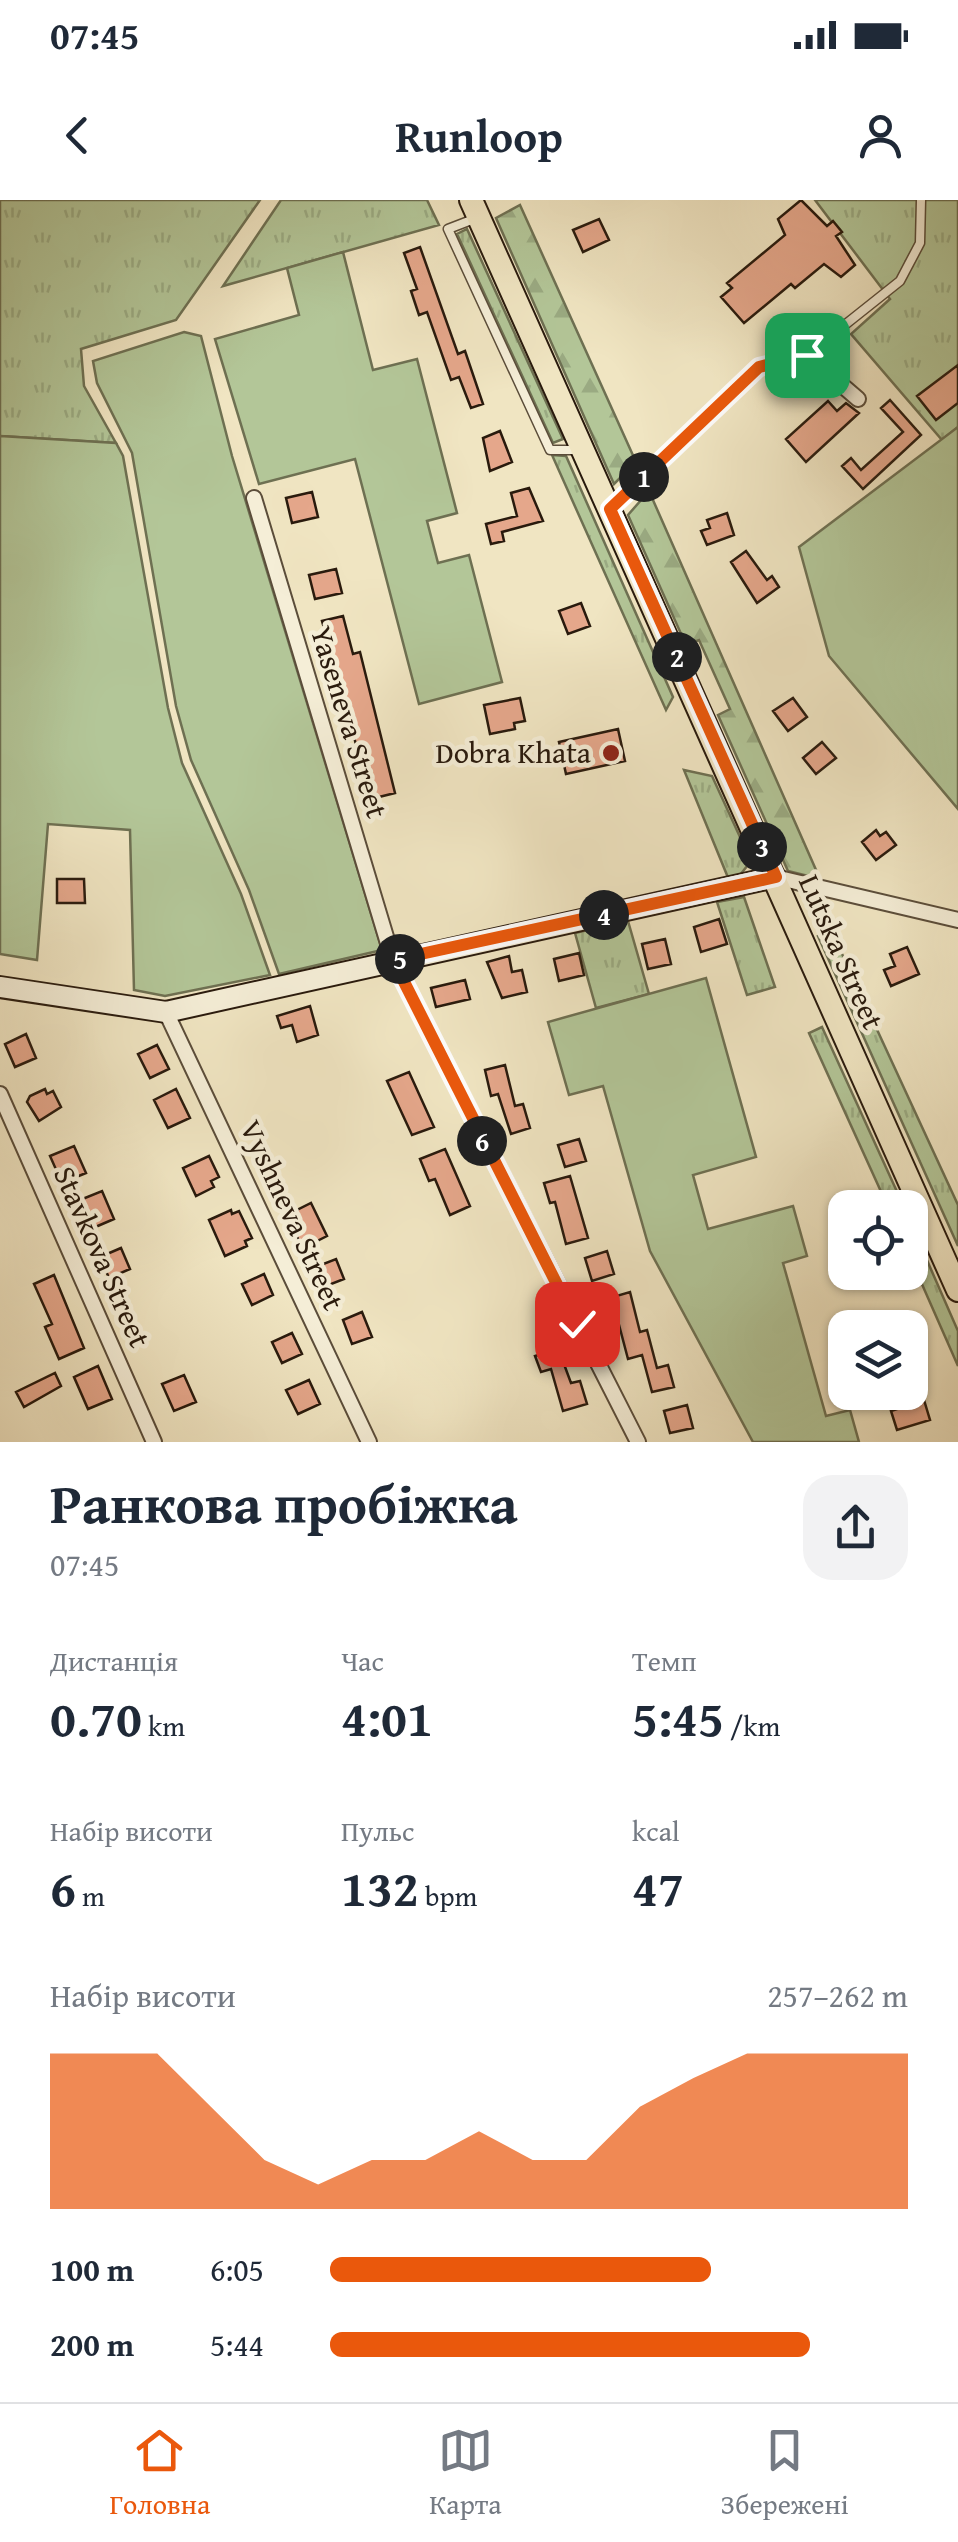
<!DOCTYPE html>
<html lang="uk">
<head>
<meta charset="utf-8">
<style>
  body { margin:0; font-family:"Gentium Book Plus",serif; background:#f2f2f3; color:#1f2937; height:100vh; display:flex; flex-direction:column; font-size:38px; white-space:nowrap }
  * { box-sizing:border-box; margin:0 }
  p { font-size:32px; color:#747a83 }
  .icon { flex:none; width:55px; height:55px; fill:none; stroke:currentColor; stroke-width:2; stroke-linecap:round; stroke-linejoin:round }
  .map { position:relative; height:1242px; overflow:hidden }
  .panel { display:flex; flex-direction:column; background:#fff; flex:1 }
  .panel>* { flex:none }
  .tools { position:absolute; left:828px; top:990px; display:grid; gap:20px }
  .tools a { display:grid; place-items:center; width:100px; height:100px; border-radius:20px; background:#fff; box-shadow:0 2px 8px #0004; font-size:50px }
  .pin { position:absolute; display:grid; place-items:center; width:85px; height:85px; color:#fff; margin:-42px; border-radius:20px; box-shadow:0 5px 15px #0006 }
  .km { position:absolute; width:50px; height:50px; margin:-25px; border-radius:50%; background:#222; color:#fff; font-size:28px; line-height:50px; text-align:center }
  .round { display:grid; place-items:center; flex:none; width:105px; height:105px; border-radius:30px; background:#f2f2f3 }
  .headline { display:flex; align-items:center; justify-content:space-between; height:170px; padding:0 50px }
  h1 { font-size:55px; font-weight:700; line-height:75px }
  .stats { display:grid; grid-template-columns:repeat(3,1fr); gap:15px; height:170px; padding:10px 50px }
  .stats div { display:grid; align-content:center }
  .stats b { font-size:50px; font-weight:700 }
  .stats small { font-size:28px; font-weight:400 }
  .stats p { font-size:28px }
  .chart { height:280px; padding:20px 50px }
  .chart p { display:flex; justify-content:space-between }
  .chart svg { width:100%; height:180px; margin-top:10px; fill:#ea580c; opacity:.7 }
  ul { padding:0 50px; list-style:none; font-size:32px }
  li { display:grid; grid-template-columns:160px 120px 1fr; align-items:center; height:75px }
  li i { height:25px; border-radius:12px; background:#ea580c }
  .status { display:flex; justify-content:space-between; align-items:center; height:70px; padding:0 50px; background:#fff; direction:ltr }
  .status svg { height:28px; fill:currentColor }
  header { display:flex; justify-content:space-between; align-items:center; height:130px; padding:0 50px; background:#fff; font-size:45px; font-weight:700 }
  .tabs { display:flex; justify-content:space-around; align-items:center; height:140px; border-top:2px solid #e0e1e3; background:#fff; font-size:28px; color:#747a83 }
  .tabs a { display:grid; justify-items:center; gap:5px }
  .tabs .on { color:#ea580c }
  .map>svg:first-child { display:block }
</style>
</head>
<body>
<div class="status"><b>07:45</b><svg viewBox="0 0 49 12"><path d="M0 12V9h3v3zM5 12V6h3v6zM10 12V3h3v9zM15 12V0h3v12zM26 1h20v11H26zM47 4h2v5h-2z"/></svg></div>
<header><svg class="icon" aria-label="back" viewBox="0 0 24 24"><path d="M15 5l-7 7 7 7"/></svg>Runloop<svg class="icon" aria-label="person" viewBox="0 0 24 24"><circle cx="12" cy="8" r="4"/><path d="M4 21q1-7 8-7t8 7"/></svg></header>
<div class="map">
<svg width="958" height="1242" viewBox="0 0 958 1242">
  <defs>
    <pattern id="grass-tufts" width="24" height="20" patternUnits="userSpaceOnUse" patternTransform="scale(2.5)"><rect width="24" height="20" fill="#b3c698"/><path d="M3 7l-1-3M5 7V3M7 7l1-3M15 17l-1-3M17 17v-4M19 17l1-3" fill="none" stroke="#9aaa82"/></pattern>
    <pattern id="forest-firs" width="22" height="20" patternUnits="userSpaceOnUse" patternTransform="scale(2.5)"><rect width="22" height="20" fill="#b3c698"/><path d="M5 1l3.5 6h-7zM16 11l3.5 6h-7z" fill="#9aaa82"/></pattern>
  </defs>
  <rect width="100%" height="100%" fill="#f0e5c2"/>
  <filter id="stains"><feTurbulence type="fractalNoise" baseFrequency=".002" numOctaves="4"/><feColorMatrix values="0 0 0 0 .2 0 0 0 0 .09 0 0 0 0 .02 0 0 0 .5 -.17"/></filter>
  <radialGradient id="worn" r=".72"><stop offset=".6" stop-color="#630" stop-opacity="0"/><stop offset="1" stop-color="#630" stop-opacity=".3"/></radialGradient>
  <!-- grass -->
  <path fill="url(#grass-tufts)" stroke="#6e7052" stroke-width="2.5" d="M0,0H260L176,120L81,149L84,186L116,243L0,236Z
    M281,0H427L439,25L223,86Z
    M815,0H958V227L942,240L851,134L890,99Z
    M467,29L563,239L553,243L457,34Z
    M552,255L566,256L673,497L666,510Z
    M684,570L712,576L751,661L740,675L729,680Z
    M744,697L775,787L747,795L717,702Z
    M628,721L649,794L596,808L575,733Z
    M831,730L958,1005V1046L818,736Z
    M822,827L904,1007H888L809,833Z
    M919,1042L958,1131V1166L910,1057V1046Z"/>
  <!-- forest -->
  <path fill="url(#forest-firs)" stroke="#6e7052" stroke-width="2.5" d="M520,5L636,262L614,284L496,18Z
    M649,291L820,679L788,671L718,515L730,509L699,440L686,445L628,315Z"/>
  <!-- garden -->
  <path fill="#b3c698" stroke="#6e7052" stroke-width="2.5" d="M343,52L373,170L417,159L457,313L427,321L438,363L469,355L502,482L419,504L355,259L259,284L215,139L299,115L287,68Z
    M184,132L201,136L232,256L382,750L279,774L249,690L191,560L176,506L132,253L97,183L93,161Z
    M958,227V609L829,456L799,347Z
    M0,236L116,243L123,256L168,508L182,563L241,694L270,775L165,796L134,790L130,630L48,624L37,760L0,754Z
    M706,778L756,957L693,975L708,1029L793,1006L807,1056L783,1063L826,1216L850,1210L859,1242H753L650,1051L603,886L569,895L548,822Z"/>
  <!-- building -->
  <path fill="#e5a78b" stroke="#291a0d" stroke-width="2.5" d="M801,0L827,26L833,21L842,32L836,36L855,65L841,77L824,64L795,88L791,84L744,123L721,97L732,88L727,83L785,35L778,19Z
    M599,19L609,40L583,52L573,30Z
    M420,47L458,154L465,151L483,204L471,208L459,177L451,180L427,112L419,115L411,91L417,89L404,53Z
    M958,165V203L936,220L917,196Z
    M890,200L921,235L863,289L842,266L851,258L861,270L903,232L881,208Z
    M828,201L837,211L846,203L859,213L806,262L786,239Z
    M500,231L512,262L490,271L483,238Z
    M529,288L543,321L502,332L504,341L491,344L486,324L517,316L511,293Z
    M312,292L318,317L292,323L286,298Z
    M727,313L734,335L707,345L701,331L710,328L707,320Z
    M746,351L767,380L772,376L779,387L757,403L731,362Z
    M336,369L342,393L315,399L309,375Z
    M581,403L590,426L568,434L559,411Z
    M343,416L353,454L360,452L395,593L371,599L322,421Z
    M520,498L525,521L514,523L515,529L490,534L484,505Z
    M793,498L807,517L788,531L773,511Z
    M618,529L625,561L566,574L559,542Z
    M822,542L836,558L816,574L803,558Z
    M876,630L880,636L886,632L896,645L876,660L862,642Z
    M57,679H84L85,703H57Z
    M719,719L727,744L701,752L694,727Z
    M665,739L671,764L648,769L642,744Z
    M907,747L919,774L891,786L884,770L895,766L890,754Z
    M579,753L584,775L559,781L554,759Z
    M509,756L512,772L522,770L527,792L502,798L487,762Z
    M465,780L470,799L436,807L431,788Z
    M310,806L318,835L297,842L292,825L281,828L277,816Z
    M26,834L36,858L15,867L5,844Z
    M157,845L169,869L150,878L138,854Z
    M505,865L515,906L523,904L530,928L511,934L498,894L491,896L485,870Z
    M409,872L434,927L412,935L387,881Z
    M45,889L47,894L53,891L61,907L39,921L27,902L30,896Z
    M176,889L190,918L168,928L154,900Z
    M579,939L586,961L565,967L558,945Z
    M74,946L86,973L62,983L50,956Z
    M445,949L470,1006L450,1015L435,979L429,981L420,959Z
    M209,956L219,977L211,981L214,987L196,996L183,968Z
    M570,976L588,1038L566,1044L555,1002L550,1003L544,983Z
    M102,991L114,1019L93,1028L80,1000Z
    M311,1003L327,1036L307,1046L300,1043L289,1020L294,1018L291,1013Z
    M231,1010L232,1014L239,1011L252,1038L245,1041L247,1046L225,1056L209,1020Z
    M121,1048L130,1069L109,1078L100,1057Z
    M607,1051L614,1074L592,1081L585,1058Z
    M336,1059L344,1079L321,1088L313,1068Z
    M264,1074L273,1095L252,1105L242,1084Z
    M54,1075L84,1148L59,1159L45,1127L52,1124L34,1084Z
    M630,1092L640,1132L647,1130L657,1168L668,1165L674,1187L652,1192L642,1155L628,1159L618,1121L612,1123L606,1099Z
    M362,1112L372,1137L352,1144L343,1120Z
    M292,1133L302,1154L282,1163L272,1142Z
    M558,1148L571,1183L580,1181L587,1204L563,1211L551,1169L541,1172L535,1156Z
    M98,1166L112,1199L88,1209L74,1177Z
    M55,1173L61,1186L24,1207L16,1192Z
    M184,1175L196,1202L174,1211L162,1184Z
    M309,1180L320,1204L298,1214L286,1190Z
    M924,1200L930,1220L897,1230L891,1211Z
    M687,1205L693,1228L670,1233L664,1211Z"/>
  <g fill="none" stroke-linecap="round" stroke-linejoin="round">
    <!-- lane casing -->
    <g stroke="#5b4d3a" stroke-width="11">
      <path id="lane" d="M474,19L448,29L550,250H580
        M807,155L900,81L920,43L921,0"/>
    </g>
    <!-- street casing -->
    <g stroke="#5b4d3a" stroke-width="18">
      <path id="street" d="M254,298L393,760L638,1242
        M611,309L759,167L807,155L858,199
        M775,677L958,720
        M166,812L369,1242
        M0,894L154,1242"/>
    </g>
    <!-- secondary casing -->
    <g stroke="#291a0d" stroke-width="24">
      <path id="secondary" d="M0,787L166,812L775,677"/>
    </g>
    <!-- primary casing -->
    <g stroke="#291a0d" stroke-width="26">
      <path id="primary" d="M471,0L958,1090"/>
    </g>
    <!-- lane -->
    <use href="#lane" stroke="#f5eed7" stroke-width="8"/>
    <!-- street -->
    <use href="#street" stroke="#f5eed7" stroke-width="14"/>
    <!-- secondary -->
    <use href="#secondary" stroke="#f5eed7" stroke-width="20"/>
    <!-- primary -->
    <use href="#primary" stroke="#f0e5c2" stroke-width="22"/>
  </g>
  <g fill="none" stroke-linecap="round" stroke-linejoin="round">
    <!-- route casing -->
    <g stroke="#fff" stroke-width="20">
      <path id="route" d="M577,1124L393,760L776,677L610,309L759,167L807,155"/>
    </g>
    <!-- route -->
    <use href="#route" stroke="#ea580c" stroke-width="12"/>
  </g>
  <!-- markers -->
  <circle fill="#8f2418" stroke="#f5eed7" stroke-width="4" cx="611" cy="553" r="10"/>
  <g text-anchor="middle" stroke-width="9" stroke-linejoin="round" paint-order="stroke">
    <!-- street labels -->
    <g font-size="30" fill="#291a0d" stroke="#f5eed7">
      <text transform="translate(349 522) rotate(73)" y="10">Yaseneva Street</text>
      <text transform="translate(841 752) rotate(66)" y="10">Lutska Street</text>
      <text transform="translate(292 1015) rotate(65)" y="10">Vyshneva Street</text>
      <text transform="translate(102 1057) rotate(66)" y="10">Stavkova Street</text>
    </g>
    <!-- poi labels -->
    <g font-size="30" fill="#291a0d" stroke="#f5eed7" text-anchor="end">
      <text x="591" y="563">Dobra Khata</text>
    </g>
  </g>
  <rect width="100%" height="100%" filter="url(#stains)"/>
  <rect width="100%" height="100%" fill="url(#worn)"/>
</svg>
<div class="tools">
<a><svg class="icon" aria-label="locate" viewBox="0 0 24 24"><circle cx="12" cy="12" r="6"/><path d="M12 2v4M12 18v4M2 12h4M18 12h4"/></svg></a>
<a><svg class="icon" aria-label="layers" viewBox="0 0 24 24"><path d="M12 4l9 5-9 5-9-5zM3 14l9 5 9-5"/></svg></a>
</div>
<div class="pin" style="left:807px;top:155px;background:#1e9e55"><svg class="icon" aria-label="arrive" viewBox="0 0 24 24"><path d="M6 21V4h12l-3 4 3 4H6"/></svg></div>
<div class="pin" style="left:577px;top:1124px;background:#d93025"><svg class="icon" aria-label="check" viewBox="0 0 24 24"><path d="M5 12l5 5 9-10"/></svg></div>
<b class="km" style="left:644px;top:277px">1</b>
<b class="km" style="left:677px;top:457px">2</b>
<b class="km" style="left:762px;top:647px">3</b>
<b class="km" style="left:604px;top:715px">4</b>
<b class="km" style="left:400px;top:759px">5</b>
<b class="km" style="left:482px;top:941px">6</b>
</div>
<section class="panel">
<div class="headline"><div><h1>Ранкова пробіжка</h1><p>07:45</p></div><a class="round"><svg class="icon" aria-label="share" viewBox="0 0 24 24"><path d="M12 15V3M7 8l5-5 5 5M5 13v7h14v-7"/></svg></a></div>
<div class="stats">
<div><p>Дистанція</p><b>0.70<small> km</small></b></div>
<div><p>Час</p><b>4:01</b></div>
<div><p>Темп</p><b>5:45<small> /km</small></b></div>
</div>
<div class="stats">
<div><p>Набір висоти</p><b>6<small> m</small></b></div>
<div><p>Пульс</p><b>132<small> bpm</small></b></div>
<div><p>kcal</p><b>47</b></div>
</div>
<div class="chart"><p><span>Набір висоти</span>257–262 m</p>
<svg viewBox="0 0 160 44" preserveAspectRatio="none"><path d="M0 44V6L10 6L20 6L30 19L40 32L50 38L60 32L70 32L80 25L90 32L100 32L110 19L120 12L130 6L140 6L150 6L160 6V44z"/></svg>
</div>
<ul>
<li><b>100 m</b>6:05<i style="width:66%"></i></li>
<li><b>200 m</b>5:44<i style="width:83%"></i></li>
</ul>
</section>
<nav class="tabs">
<a class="on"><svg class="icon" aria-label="home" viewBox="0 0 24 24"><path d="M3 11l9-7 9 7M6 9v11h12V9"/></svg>Головна</a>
<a><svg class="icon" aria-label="map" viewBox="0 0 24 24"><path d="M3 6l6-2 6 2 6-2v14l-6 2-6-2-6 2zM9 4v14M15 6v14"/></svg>Карта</a>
<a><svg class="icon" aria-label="saved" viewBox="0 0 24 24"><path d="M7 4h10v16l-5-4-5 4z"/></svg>Збережені</a>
</nav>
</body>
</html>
